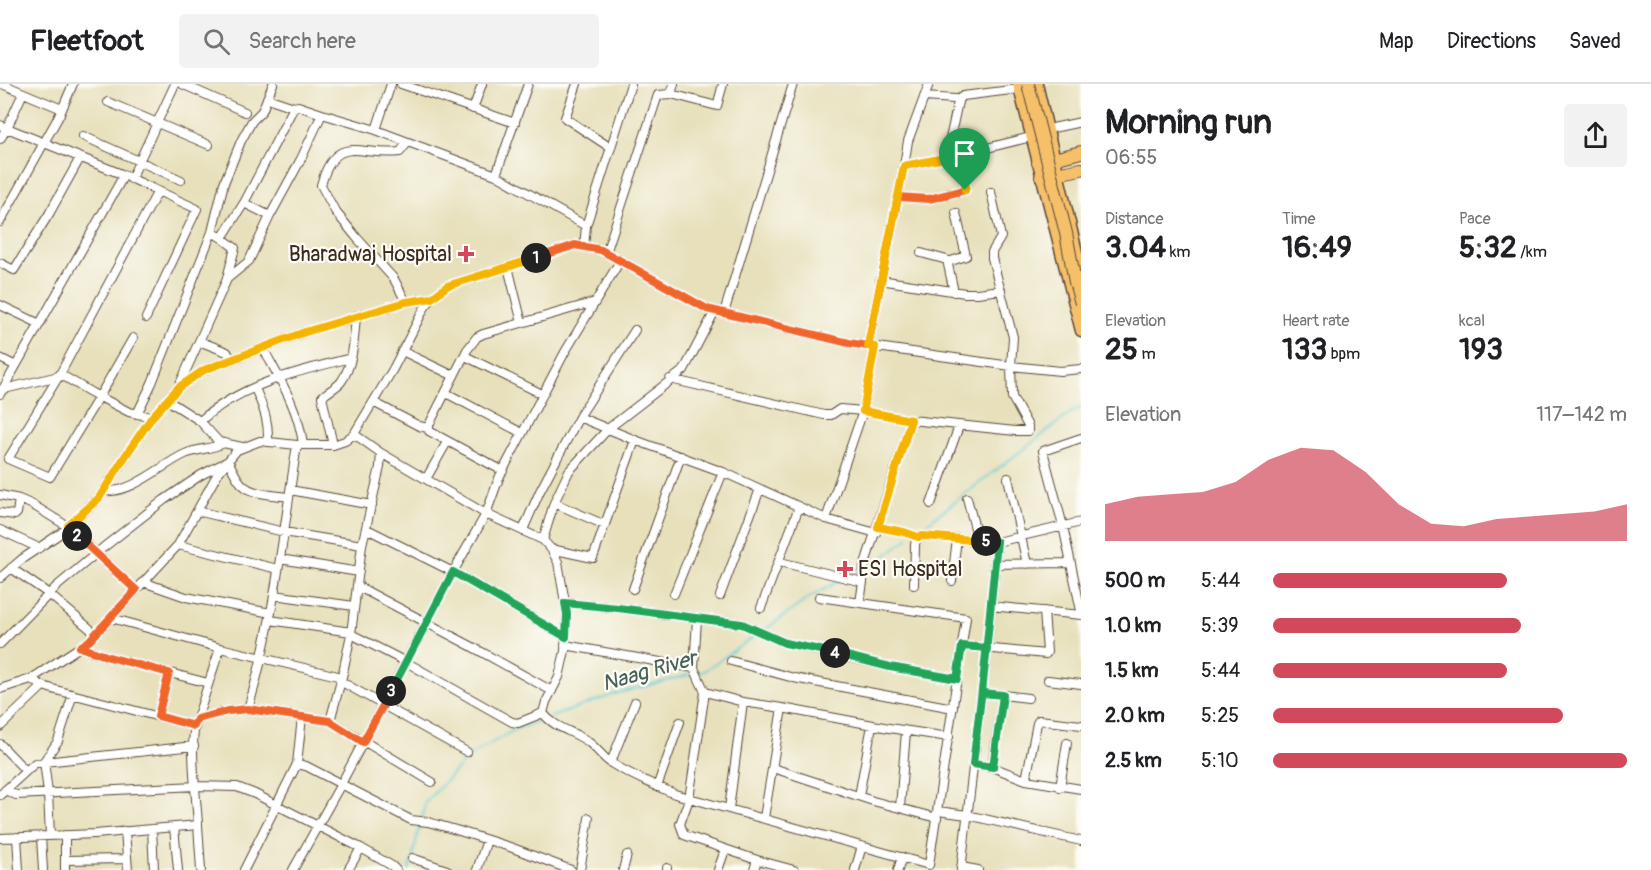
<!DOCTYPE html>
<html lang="en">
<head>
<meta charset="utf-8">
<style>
  body { margin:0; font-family:Pangolin,sans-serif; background:#f2f2f2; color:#202124; height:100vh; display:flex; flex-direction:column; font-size:22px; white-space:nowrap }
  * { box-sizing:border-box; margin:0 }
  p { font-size:20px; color:#757577 }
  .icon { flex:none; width:33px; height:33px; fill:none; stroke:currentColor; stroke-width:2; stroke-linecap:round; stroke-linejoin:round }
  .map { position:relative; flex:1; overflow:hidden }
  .drawer { display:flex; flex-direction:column; background:#fff; width:570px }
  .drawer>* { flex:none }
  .pin { position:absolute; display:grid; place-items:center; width:51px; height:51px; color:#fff; margin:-62px -26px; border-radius:50% 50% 50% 0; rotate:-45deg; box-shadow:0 0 6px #0007 }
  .pin .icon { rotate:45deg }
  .km { position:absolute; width:30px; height:30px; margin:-15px; border-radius:50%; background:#222; color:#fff; font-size:16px; line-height:30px; text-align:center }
  .round { display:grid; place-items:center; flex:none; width:63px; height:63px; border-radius:6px; background:#f2f2f2 }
  .head { display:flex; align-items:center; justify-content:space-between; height:102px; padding:0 24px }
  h1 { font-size:33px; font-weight:700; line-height:45px }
  .stats { display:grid; grid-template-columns:repeat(3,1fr); gap:9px; height:102px; padding:6px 24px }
  .stats div { display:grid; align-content:center }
  .stats b { font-size:30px; font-weight:700 }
  .stats small { font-size:16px; font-weight:400 }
  .stats p { font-size:16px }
  .chart { height:168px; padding:12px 24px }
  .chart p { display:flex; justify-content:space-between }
  .chart svg { width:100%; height:108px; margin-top:6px; fill:#d1495b; opacity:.7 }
  ul { padding:0 24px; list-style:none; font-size:20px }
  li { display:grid; grid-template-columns:96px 72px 1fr; align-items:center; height:45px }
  li i { height:15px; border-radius:8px; background:#d1495b }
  header { display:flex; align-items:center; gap:36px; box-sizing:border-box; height:84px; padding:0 30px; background:#fff; border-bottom:2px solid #e0e0e0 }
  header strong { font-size:28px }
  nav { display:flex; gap:33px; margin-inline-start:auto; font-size:21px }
  .search { width:420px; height:54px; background:#f2f2f2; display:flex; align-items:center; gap:15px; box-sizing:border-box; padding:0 21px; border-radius:6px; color:#757577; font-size:22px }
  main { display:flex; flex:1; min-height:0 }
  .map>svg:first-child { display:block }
</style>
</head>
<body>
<header>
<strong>Fleetfoot</strong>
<div class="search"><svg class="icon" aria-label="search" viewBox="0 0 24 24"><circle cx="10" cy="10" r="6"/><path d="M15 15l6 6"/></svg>Search here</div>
<nav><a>Map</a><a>Directions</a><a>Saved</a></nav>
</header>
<main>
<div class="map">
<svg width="1081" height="786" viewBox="0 0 1081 786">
  <rect width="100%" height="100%" fill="#fdfcf7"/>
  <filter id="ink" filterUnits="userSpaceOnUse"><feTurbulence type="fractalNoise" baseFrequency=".0167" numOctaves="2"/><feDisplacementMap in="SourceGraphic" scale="12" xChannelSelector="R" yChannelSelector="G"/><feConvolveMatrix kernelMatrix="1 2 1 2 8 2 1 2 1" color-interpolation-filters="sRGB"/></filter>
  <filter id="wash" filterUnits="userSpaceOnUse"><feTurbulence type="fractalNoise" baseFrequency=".008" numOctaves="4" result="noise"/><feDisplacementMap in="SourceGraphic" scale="24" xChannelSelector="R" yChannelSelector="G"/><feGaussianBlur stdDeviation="1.35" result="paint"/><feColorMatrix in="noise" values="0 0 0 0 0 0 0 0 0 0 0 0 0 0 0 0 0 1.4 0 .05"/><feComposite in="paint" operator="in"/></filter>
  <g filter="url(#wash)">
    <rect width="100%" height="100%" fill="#e7e0bb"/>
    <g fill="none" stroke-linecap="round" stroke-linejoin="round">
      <!-- stream -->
      <path stroke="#5bc8ce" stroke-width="2" d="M914,449L1072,328L1081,324
        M867,482L886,471L909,453
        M849,492L862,485
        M763,547L812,512L841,496
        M551,633L615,610L704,587L758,550
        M422,734L425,719L469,672L516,645L546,635
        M413,772L420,739
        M409,786L411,777"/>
    </g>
  </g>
  <g filter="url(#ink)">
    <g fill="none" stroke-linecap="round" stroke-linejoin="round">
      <!-- minor casing -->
      <g stroke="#554536" stroke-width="10">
        <path id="minor" d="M2,0L62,25
          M182,0L245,28
          M401,0L515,39
          M577,0L565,34L611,64
          M674,0L671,10L717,22L723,0
          M924,13L955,15L958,18L946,73
          M267,14L294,23
          M957,16L963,12L1019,5
          M108,18L209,61
          M473,25L482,0
          M322,30L376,46L496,91L586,142L631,0
          M0,41L7,44L23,9
          M1048,45L1081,38
          M376,46L391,0
          M83,52L181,96
          M0,55L7,44L124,91L158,107L59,292L8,375L50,393L99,313L133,254
          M904,82L908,57L929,0
          M496,91L528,0
          M131,95L175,0
          M898,113L929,115L965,106L966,103L959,71
          M244,119L270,132
          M0,138L60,30L73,0
          M222,154L235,164L227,194
          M584,163L586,142
          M606,169L658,11L671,10
          M921,169L947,176L954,208
          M948,178L966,172L956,129
          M0,179L14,186L49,130L80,74
          M508,183L522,239
          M880,196L965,209H977L1001,206
          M406,218L394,195L357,154L335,127L321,101C336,47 360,73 400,68L408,58
          M0,221L40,240
          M724,229L793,0
          M146,234L197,125L158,107
          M199,257L227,268L232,276
          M868,262L904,82L959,71L1031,53
          M263,264C280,296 299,325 303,361
          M402,267L454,292
          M465,272L542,310
          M0,274L16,282
          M670,295L824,331H831L840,325L863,327L875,263
          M179,302L227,195L249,177L270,132L301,75L322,30L298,22L294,23L244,119L222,154L212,148
          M255,304C263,324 269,335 268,358
          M0,306L59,292L65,293L92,309L129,328L152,333
          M446,309L522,349
          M0,310L124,91
          M167,316L200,337L219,358L242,363
          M373,318L419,342L428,344
          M137,330L152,299L212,148L224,99L241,57L252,37L262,27L273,0
          M579,333L635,356
          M200,337C242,300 298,287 351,274
          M354,350L381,369
          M1081,354L1043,367L1063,442L1081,527
          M333,361L322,313C328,307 336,304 341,298C354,280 354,253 356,232
          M503,387L429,347V341L467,266L477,253L483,250L595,218
          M1008,394L1027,480
          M426,395L447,358
          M290,406L372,421
          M104,407C132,410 161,381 185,370C197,365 210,365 222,360
          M0,411L19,415L33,421L67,442L136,506
          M967,414L978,456
          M554,419L605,441
          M931,420L959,342
          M197,427L284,448L362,461
          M0,429L15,431L17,429L19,415
          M826,435L863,327L911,336L1015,347H1028V342L1012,313L1011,282L1013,253L992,174V168L1001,153L991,108
          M878,443L904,448L918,453
          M367,445L453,488L566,553
          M0,446L39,464
          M523,446L540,407L579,333L635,246
          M543,456L554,419L569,387L609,344L684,286L715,227
          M997,458L1081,438
          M178,461L278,485
          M551,465L593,474L635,356L723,388L826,435L876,449
          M280,475L359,488
          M780,478L863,498L864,483L911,336
          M994,480L1071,479
          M11,484L49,510L96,550
          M0,494L22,475L61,449L99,414L126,371L152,333L179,303L204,286L305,248L406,218L432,214
          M952,497L957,454
          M143,498L186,513L271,529
          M914,501L915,461C916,455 917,454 923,452L997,458L987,564L961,786
          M357,502L469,561L552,607
          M633,505L681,372
          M674,510L723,388
          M274,511L354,522
          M720,512L760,405
          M565,519L618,524L742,540L785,559L890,583L957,595
          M860,519L863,498
          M991,522L1081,531
          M761,524L799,423
          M111,534L220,564L197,635
          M270,536L351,548
          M351,550L406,578L512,638L518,639L543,629
          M0,560L56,503L104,463L164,416L201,391L228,377C233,385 236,395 243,401C253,411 276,411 289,413
          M565,561L694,584L697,535
          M962,562L1046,570L1047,568L1044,527
          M80,563L109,573L208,599
          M220,564L342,593
          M731,577L794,594L953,624
          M694,584L705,608L743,618
          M31,595L43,602L56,606L194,642
          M1048,596L1081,600
          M340,597L467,668
          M0,605L31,595L89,557L178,461L218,389L237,366L260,357L297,361H333L345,357L354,350L393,285L425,223L432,214L447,202L575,161L601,166L707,225L849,259L1011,282L1060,287L1081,285
          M705,608L689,715L680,740L684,751L757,776L754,786
          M982,609L1003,611L992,683
          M1003,611L1028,614
          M248,625L330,637L342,593L351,550L362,461L380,383L381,369L486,430L543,456L551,465L558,478L567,530L565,567L559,593L546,618L543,629C554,644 573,647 587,657C596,663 602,673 611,679C630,691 654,701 675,710L929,781L966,534L819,513
          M158,632L169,589
          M330,637L432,698
          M0,643L43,602
          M0,660L26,687
          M611,678L635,618
          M297,680L302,633
          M973,680L992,683L1026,696L1081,705
          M773,684L873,717L937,734
          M1026,696L1037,639L1039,636L1081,641
          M657,703L680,638
          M1060,703L1067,659
          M5,706L16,711L196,702L237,703L255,710L361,764L392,782L396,786
          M0,711L35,679L194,662
          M859,712L872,641
          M900,724L906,647
          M729,725L743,618L782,624
          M938,727L967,731L1081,757
          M764,734L782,624L889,644L949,653
          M198,741L201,786
          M174,743L178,786
          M152,745L154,786
          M125,747L128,786
          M65,751V786
          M41,752L43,786
          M50,752L48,709L44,677L58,657L73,610
          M17,753L19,786
          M0,754L95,750L198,741C197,717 188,655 197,635L228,627L248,625C274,539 283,449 297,361
          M412,774L447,786
          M65,776L127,775
          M757,776L794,786
          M961,783L978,786
          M244,786L297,680L306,682L411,736L428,738L456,746L510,763L571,786
          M293,786L341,700L453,488L486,430L499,394L565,268L620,177
          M348,786L361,764
          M477,786L487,756
          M580,786L589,734
          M623,786L627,771
          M667,786V784
          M718,786L725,766
          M855,786L862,762
          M898,786L902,773"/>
      </g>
      <!-- major casing -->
      <g stroke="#554536" stroke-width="13">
        <path id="major" d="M1018,0L1081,247
          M1037,0L1081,185"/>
      </g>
      <!-- highway casing -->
      <g stroke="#554536" stroke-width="14">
        <path id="highway" d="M1038,79L1081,68
          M1041,93L1081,85"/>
      </g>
      <!-- minor -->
      <use href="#minor" stroke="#fff" stroke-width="8"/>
      <!-- major -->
      <use href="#major" stroke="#f6c06b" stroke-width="10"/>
      <!-- highway -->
      <use href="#highway" stroke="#f6c06b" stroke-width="12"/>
      <!-- highway-bridge casing -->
      <g stroke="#554536" stroke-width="14" stroke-linecap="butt">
        <path id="highway-bridge" d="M1028,0L1066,149L1075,198L1081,219"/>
      </g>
      <!-- highway-bridge -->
      <use href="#highway-bridge" stroke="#f6c06b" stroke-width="12"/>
    </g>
  </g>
  <g fill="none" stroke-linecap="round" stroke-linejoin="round" filter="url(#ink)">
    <!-- split-1 casing -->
    <g stroke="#fff" stroke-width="12">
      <path id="split-1" d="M536,174L575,161L601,166L707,225L849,259L868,262L898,113L929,115L965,106"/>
    </g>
    <!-- split-2 casing -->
    <g stroke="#fff" stroke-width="12">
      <path id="split-2" d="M77,452L68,442L99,414L126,371L152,333L179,303L204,286L305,248L406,218L432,214L447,202L536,174"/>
    </g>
    <!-- split-3 casing -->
    <g stroke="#fff" stroke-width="12">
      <path id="split-3" d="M77,452L136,506L89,557L80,563L109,573L169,589L158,632L194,642L197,635L228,627L248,625L330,637L363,658L391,607"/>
    </g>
    <!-- split-4 casing -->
    <g stroke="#fff" stroke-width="12">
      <path id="split-4" d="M391,607L453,488L566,553L567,530L565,519L618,524L742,540L785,559L835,569"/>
    </g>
    <!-- split-5 casing -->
    <g stroke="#fff" stroke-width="12">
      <path id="split-5" d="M835,569L890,583L957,595L962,562L987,564L973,680L993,683L1003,611L982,609L997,458L986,457"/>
    </g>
    <!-- split-6 casing -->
    <g stroke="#fff" stroke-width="12">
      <path id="split-6" d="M965,106L966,103L959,71L904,82L868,262L875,263L863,327L911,336L878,443L904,448L918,453L923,452L986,457"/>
    </g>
    <!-- split-1 -->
    <use href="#split-1" stroke="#f0652b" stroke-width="8"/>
    <!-- split-2 -->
    <use href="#split-2" stroke="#f5b400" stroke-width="8"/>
    <!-- split-3 -->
    <use href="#split-3" stroke="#f0652b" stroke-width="8"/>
    <!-- split-4 -->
    <use href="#split-4" stroke="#22a559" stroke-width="8"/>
    <!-- split-5 -->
    <use href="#split-5" stroke="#22a559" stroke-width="8"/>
    <!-- split-6 -->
    <use href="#split-6" stroke="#f5b400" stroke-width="8"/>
  </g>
  <!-- markers -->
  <g fill="#d1495b" stroke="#fdfcf7" stroke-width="2">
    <path d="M463 161h6v6h6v6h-6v6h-6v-6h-6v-6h6z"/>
    <path d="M842 476h6v6h6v6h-6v6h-6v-6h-6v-6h6z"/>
  </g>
  <g text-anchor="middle" stroke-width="4.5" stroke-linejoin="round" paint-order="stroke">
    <!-- poi labels -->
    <g font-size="21" fill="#3b2a1e" stroke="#fdfcf7" text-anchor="end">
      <text x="452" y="177">Bharadwaj Hospital</text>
      <text x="858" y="492" text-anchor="start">ESI Hospital</text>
    </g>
    <!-- water labels -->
    <g font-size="22" font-style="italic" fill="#46615c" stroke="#fdfcf7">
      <text transform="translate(649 586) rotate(-16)" y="8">Naag River</text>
    </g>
  </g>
</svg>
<div class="pin" style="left:965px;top:106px;background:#1e9e55"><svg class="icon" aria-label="arrive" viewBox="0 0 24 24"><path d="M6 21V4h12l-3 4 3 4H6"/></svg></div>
<b class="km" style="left:536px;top:174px">1</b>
<b class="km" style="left:77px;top:452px">2</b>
<b class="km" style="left:391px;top:607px">3</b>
<b class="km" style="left:835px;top:569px">4</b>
<b class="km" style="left:986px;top:457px">5</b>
</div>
<section class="drawer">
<div class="head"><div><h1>Morning run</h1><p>06:55</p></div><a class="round"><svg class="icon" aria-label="share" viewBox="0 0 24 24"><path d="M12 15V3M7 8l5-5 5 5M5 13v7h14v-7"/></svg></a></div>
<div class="stats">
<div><p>Distance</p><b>3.04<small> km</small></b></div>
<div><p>Time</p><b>16:49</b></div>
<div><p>Pace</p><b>5:32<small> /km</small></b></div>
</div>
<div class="stats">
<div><p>Elevation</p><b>25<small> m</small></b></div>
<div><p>Heart rate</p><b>133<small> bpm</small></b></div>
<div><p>kcal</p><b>193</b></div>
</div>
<div class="chart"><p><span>Elevation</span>117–142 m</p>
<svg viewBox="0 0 160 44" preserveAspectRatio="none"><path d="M0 44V29L10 26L20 25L30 24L40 20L50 11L60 6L70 7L80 16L90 29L100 37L110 38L120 35L130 34L140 33L150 32L160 29V44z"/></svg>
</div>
<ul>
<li><b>500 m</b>5:44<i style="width:66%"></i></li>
<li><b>1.0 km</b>5:39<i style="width:70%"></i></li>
<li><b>1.5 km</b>5:44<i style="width:66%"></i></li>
<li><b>2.0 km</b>5:25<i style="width:82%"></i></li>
<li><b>2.5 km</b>5:10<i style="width:100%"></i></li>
</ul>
</section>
</main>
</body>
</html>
